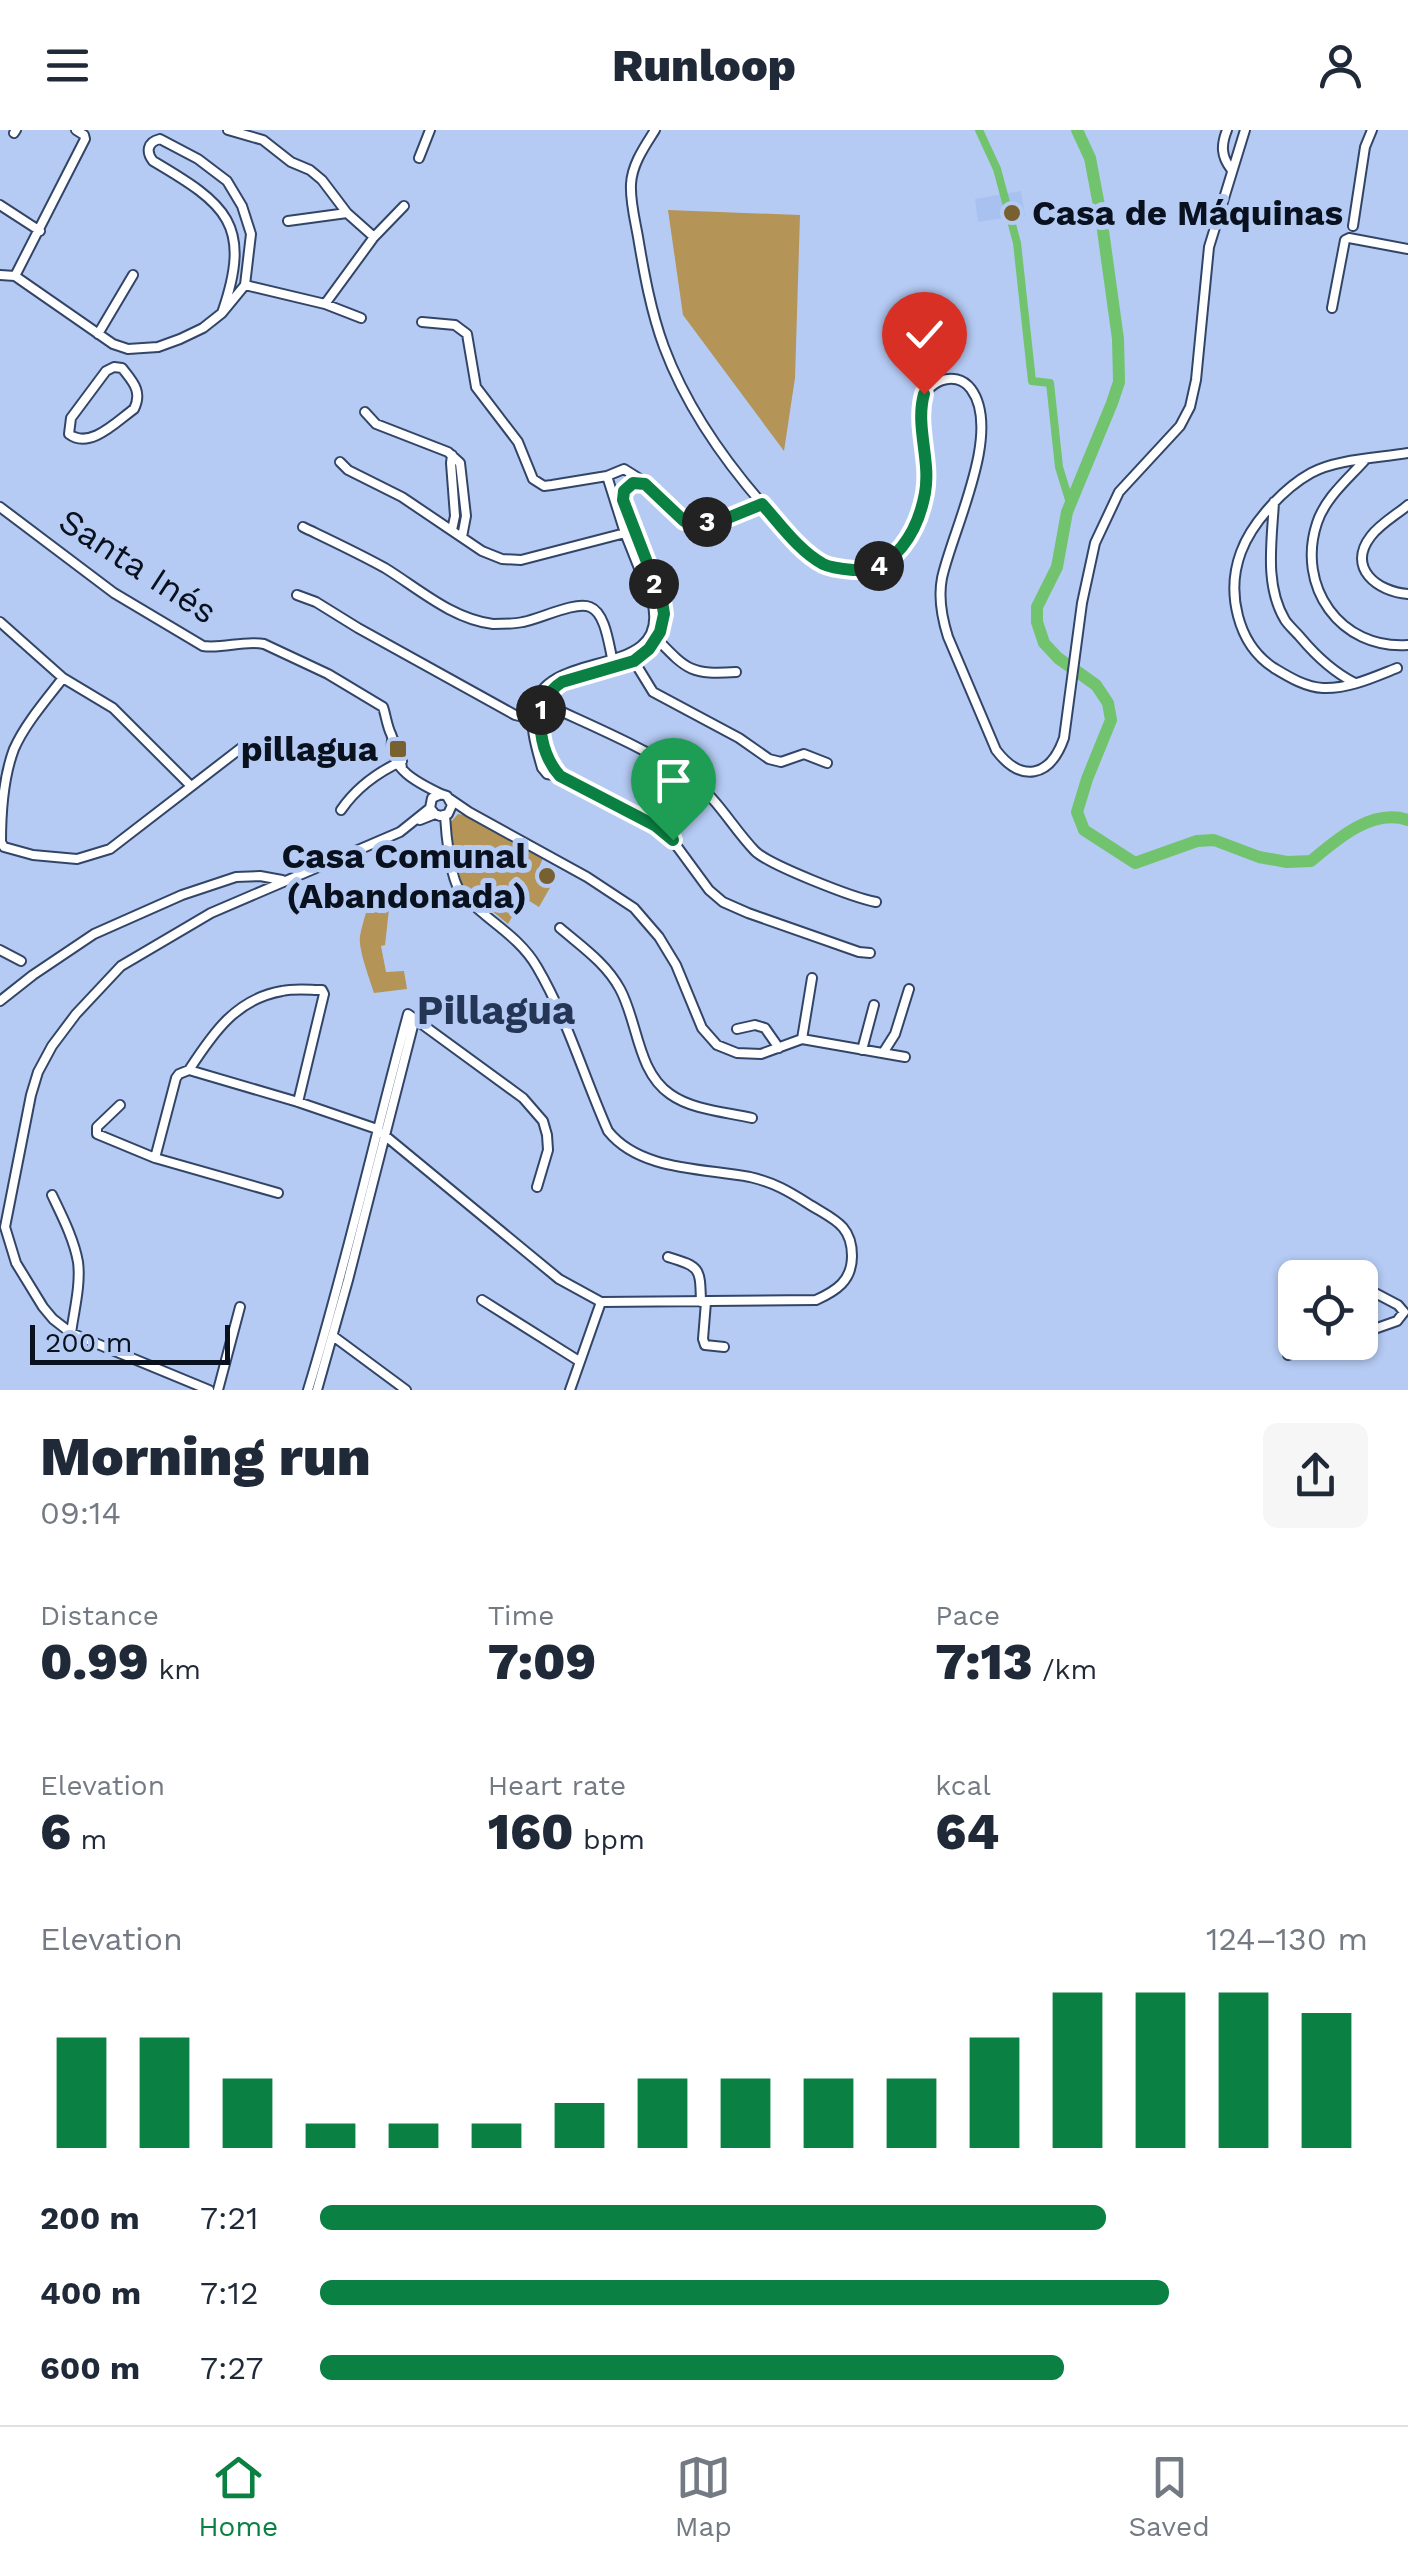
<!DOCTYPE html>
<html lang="en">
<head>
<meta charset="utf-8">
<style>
  body { margin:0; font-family:"Work Sans",sans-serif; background:#f6f6f7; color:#1f2937; height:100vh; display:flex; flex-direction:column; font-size:38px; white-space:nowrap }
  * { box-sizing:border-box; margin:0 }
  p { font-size:32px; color:#747a83 }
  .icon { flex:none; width:55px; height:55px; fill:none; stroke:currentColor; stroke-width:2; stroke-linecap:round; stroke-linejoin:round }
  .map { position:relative; height:1260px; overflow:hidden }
  .details { display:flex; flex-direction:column; background:#fff; flex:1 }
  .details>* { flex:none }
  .buttons { position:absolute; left:1278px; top:1130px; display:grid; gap:20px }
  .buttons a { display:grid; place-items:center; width:100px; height:100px; border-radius:15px; background:#fff; box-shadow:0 2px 8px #0004; font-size:50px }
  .scale { position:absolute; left:30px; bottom:25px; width:200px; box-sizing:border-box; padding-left:10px; border:5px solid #09101e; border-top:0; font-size:28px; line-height:35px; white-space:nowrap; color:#09101e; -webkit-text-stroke:8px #b5cbf4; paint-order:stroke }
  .pin { position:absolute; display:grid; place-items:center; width:85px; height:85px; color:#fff; margin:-102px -42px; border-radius:50% 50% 50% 0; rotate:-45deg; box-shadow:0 0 10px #0007 }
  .pin .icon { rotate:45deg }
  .km { position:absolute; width:50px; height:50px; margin:-25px; border-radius:50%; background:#222; color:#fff; font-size:28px; line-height:50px; text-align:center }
  .round { display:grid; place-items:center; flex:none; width:105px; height:105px; border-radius:15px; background:#f6f6f7 }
  .head { display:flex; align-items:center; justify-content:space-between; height:170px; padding:0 40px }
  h1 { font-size:55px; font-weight:800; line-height:75px }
  .stats { display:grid; grid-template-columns:repeat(3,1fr); gap:15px; height:170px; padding:10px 40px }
  .stats div { display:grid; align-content:center }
  .stats b { font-size:50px; font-weight:800 }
  .stats small { font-size:28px; font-weight:400 }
  .stats p { font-size:28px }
  .chart { height:280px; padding:20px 40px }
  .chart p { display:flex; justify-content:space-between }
  .chart svg { width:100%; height:180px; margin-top:10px; stroke:#0b8043; stroke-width:6 }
  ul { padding:0 40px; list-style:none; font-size:32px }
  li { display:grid; grid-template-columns:160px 120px 1fr; align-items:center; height:75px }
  li i { height:25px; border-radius:12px; background:#0b8043 }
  header { display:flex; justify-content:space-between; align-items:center; height:130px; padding:0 40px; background:#fff; font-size:45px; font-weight:800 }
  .tab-bar { display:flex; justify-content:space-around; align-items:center; height:140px; border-top:2px solid #e0e1e3; background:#fff; font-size:28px; color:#747a83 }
  .tab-bar a { display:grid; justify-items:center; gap:5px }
  .tab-bar .current { color:#0b8043 }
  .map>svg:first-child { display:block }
</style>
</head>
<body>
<header><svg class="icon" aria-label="menu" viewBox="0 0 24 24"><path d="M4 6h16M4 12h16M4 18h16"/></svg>Runloop<svg class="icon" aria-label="person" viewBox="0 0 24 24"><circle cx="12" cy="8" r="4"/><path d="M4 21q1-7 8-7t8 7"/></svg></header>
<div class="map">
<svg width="1408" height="1260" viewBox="0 0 1408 1260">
  <rect width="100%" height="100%" fill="#b5cbf4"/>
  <!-- built -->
  <path fill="#a8c1f1" d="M1021,61L1025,85L978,92L975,69Z"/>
  <!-- green -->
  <path fill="#b49457" d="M668,80L800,85L795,248L784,321L683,185Z
    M458,684L468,686L543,728L535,747L551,756L539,777L523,767L508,794L462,756L449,694Z
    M385,763L380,773L382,780L389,779L385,815L381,816L386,842L404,841L407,859L374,863C370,850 358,819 360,806C361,800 366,781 369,775L366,770H371Z"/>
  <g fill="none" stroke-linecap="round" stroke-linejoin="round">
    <!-- canal -->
    <path stroke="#72c36d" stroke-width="8" d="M979,0L997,39L1017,113L1032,251L1050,253L1059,337L1070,373"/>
    <!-- river -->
    <path stroke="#72c36d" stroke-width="12" d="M1077,0L1090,28L1101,86L1118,209L1119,252L1112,273L1067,382L1057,437L1037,477V492L1044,513L1058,528L1096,555L1108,573L1111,590L1087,649L1077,682L1084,700L1135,733L1197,711L1214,710L1259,727L1287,732L1311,731C1337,709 1372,678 1408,690"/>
    <!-- minor casing -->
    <g stroke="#334567" stroke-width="12">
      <path id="minor" d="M228,0L263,10L291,32L310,40L322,50L347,83L374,107
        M655,0C645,16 632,34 631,54C630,71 635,90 638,107C644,143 651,182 664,217C689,284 736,347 785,399C795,410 804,421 817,430C831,439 851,442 868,439C885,437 894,428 903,414C924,382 928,351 924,313C922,302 919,288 921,276C924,252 955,238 971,259C1003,302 952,401 942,448C938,468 942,488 948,507L996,620C1021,653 1050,648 1064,608L1082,473L1095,413L1119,362L1180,296L1190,277L1196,250L1209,117L1245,0
        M1227,0C1221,15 1221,26 1231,39
        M14,3L16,0
        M419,28L430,0
        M0,75L40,101
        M288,91L347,83
        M1353,96L1365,17L1372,0
        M0,145L15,146L113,214L128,219L158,217L180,209L203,198L222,183L245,155L251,104L242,76L227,51L198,29L160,9C147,12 146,22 153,31C226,74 253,94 222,183
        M15,146L85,9L84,5L76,0
        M245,155L325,174L361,188
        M325,174L374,107L404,76
        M1332,178L1345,110L1349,108L1408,119
        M422,192L455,195L467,204L476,257L518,312L533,349L544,356L552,355L607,346L624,339L640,349L689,398L697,403L705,402L718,392L762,374
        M98,204L133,145
        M114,237L122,238C132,251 143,261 134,279C117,291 90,320 69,304L71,288L106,241Z
        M365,282L376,294L448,322L460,333L466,386L462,407
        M1365,330C1348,349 1325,368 1317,393C1296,456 1340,520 1408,515
        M340,332L348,340L402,367L482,421L502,429L521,430L629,402
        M607,346L625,403L652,471C673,552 547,516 534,577C529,596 537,620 542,638L547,644L560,646L656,697L673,711L709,760L723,772L748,783L859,822L870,823
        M1274,372C1272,410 1264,455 1285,490C1289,496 1296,502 1301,508C1317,527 1333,542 1355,553
        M1408,375C1396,385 1380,394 1371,406C1346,438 1378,462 1408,464
        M0,377L114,463L203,516C223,519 244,510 264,514L328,544L383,577C386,586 387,596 391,604C395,616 401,625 402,639
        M683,391L718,392
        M303,397C330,410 358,423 385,438C419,459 452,489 493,494C503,494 514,494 523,492C540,489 575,471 590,477C606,483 609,517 613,532
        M452,400L455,386L451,333L452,325
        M297,465L316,472L358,498L515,585L532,589
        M0,492L63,548L113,578L191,656
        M657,509C687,540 691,545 736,542
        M634,531L653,562L739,608L769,629L781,632L804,624L827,633
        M1397,538C1374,547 1349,559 1323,558C1305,557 1289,547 1274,538C1237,514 1226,462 1241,422C1252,392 1284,358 1311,343C1336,329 1379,328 1408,323
        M63,548C46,570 25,594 14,619C3,648 1,681 1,712L4,717L33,725L77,729L110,719L245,615
        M543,573C592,596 644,617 688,647C718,668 731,696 755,721C769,735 854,768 876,772
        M392,610C389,639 418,653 441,664
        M560,646C547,632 543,614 542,595C536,526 628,557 657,509C664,497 665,484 662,471L623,371C623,357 632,350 645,353
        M450,669L469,682L587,747L634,778L659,807L676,835L702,898L717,915L737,923L761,924L802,909L905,927
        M341,680C356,658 378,642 402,631
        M420,690L435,684L440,686L448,684L452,675L447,666L441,664L432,668L430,678L435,684
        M560,798C581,816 606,833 620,859C638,892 637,941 670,964C692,980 726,982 752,988
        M0,820L21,831
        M0,871L33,845L94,804L182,765L236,747L260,746L282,750
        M737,899L755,895L765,898L779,918
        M802,909L812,848
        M862,920L874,875
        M883,923L895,904L909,859
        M189,940C213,903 236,869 282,861C295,858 310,860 322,860L324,864L298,972
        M120,975L97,997V1004L155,1028
        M278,1063L155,1028L176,948L179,944L189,940L298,972L377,999L559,1149L601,1172L816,1170C836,1161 852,1151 852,1126C852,1096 835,1090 812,1076C791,1063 776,1053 750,1047C703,1038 640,1041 608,1001C584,947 567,888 537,837C518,804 483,789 460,761C450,747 446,703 445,686
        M52,1065C62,1086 74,1109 78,1132C81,1154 74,1181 71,1203
        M668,1127C701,1137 700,1138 701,1172
        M1305,1138L1312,1144L1323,1148
        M1360,1155L1398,1175L1404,1182L1397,1191L1360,1204
        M482,1170L579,1231
        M706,1172L703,1209L705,1215L724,1217
        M333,1206L406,1260
        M1288,1225L1331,1212
        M209,1260L71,1203L53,1189L43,1177L16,1133L5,1097L31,965L38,942L52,916L76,884L121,836L211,783L400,702L430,678
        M218,1260L240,1177
        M308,1260C346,1136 374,1009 408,884L523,968L543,991L547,1005L548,1020L537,1057
        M317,1260L348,1150L415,888
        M570,1260L601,1172"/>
    </g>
    <!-- minor -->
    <use href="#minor" stroke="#fff" stroke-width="8"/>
  </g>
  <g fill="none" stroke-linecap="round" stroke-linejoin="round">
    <!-- route casing -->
    <g stroke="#fff" stroke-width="20">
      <path id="route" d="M673,710L656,696L560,646C537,621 531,571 562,552L634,531L649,519L660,502L664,484L662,471L623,370L624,361L633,353L645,354L684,391L718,392L762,374C780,394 799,421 823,434C831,438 842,439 853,440C895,442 918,401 925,363C931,330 915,296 924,264"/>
    </g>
    <!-- route -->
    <use href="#route" stroke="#0b8043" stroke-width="12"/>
  </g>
  <!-- markers -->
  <g fill="#786030" stroke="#b5cbf4" stroke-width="4">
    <circle cx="1012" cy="83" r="10"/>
    <rect x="388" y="609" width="20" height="20" rx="5"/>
    <circle cx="547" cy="746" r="10"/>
  </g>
  <g text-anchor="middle" stroke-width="10" stroke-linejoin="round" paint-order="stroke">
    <!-- poi labels -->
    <g font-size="35" font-weight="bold" fill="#09101e" stroke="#b5cbf4" text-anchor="end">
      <text x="1032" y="95" text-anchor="start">Casa de Máquinas</text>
      <text x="378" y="631">pillagua</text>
      <text x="527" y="738">Casa Comunal<tspan x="527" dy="40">(Abandonada)</tspan></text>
    </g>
    <!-- street labels -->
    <g font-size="35" fill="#09101e" stroke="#b5cbf4">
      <text transform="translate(138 436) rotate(33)" y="12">Santa Inés</text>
    </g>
    <!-- quarter labels -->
    <g font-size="40" font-weight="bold" fill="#243556" stroke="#b5cbf4">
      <text x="496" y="894">Pillagua</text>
    </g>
  </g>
</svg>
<div class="buttons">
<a><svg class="icon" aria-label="locate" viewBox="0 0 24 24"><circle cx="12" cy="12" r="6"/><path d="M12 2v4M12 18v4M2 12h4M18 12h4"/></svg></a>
</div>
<div class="scale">200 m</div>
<div class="pin" style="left:673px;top:710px;background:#1e9e55"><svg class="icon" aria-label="arrive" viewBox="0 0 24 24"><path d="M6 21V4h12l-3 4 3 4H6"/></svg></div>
<div class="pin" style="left:924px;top:264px;background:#d93025"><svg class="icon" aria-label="check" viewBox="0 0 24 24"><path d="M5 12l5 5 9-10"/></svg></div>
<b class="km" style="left:541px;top:580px">1</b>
<b class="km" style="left:654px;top:454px">2</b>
<b class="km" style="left:707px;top:392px">3</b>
<b class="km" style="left:879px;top:436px">4</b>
</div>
<section class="details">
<div class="head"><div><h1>Morning run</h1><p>09:14</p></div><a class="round"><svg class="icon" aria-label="share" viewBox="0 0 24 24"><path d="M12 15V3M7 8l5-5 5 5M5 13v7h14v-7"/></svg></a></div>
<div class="stats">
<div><p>Distance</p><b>0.99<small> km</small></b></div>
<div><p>Time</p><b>7:09</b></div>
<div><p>Pace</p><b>7:13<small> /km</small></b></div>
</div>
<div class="stats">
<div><p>Elevation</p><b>6<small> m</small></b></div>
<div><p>Heart rate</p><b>160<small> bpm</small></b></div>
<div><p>kcal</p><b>64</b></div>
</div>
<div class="chart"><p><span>Elevation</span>124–130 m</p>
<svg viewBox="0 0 160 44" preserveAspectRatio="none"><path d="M5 44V17M15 44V17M25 44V27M35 44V38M45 44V38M55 44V38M65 44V33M75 44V27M85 44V27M95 44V27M105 44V27M115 44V17M125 44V6M135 44V6M145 44V6M155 44V11"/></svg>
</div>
<ul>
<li><b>200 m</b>7:21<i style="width:75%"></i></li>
<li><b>400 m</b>7:12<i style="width:81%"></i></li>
<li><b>600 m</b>7:27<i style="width:71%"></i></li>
</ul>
</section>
<nav class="tab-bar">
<a class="current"><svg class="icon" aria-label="home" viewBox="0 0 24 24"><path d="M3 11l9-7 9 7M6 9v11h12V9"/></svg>Home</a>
<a><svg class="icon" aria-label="map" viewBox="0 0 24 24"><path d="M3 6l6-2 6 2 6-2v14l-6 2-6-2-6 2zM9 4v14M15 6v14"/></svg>Map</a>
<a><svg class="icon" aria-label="saved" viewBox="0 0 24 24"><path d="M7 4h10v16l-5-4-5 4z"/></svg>Saved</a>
</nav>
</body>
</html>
